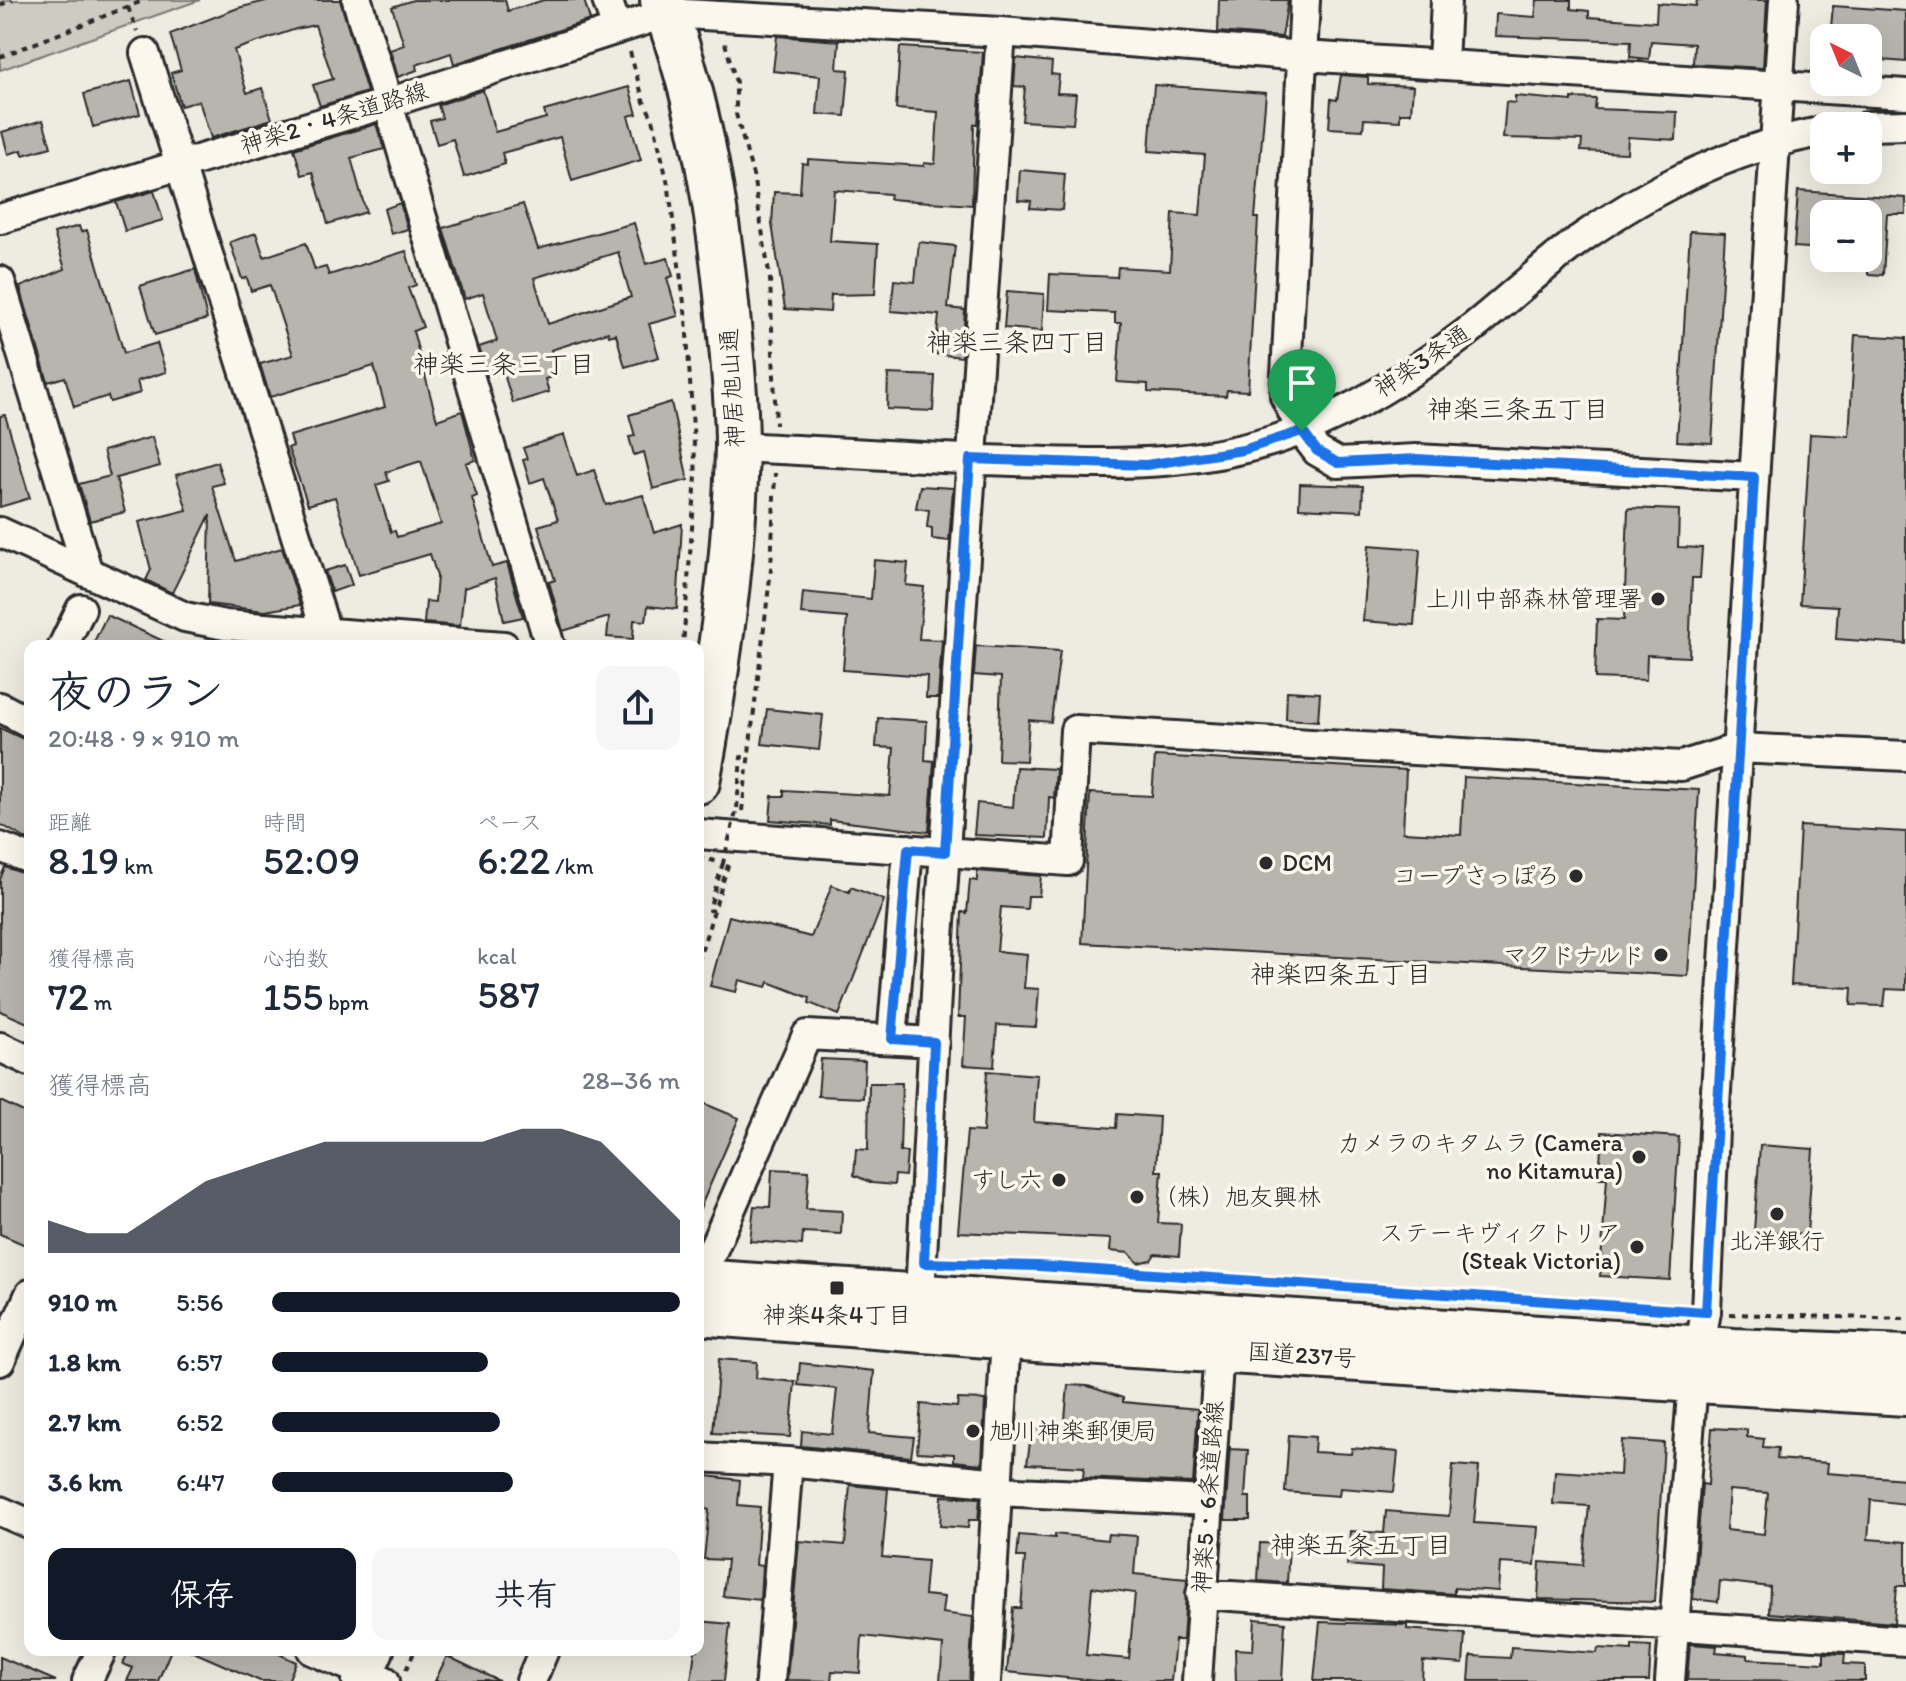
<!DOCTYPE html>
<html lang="ja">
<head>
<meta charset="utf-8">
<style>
  body { margin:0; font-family:Itim,"Klee One",sans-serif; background:#f6f6f7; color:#1f2937; height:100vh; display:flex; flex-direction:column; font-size:30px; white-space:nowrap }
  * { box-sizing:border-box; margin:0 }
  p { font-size:26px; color:#747a83 }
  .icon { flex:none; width:44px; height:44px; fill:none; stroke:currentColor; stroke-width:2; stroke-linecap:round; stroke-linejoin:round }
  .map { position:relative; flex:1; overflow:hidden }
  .drawer { position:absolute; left:24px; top:640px; width:680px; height:1016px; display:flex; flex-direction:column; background:#fff; border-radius:16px; box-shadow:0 8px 32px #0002 }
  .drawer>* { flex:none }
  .needle { width:52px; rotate:317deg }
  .fabs { position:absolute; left:1810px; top:24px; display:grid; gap:16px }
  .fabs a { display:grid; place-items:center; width:72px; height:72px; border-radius:16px; background:#fff; box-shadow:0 8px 32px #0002; font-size:40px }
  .pin { position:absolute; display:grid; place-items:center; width:68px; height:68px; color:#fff; margin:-82px -34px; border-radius:50% 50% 50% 0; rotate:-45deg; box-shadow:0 0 8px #0007 }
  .pin .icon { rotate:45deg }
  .round { display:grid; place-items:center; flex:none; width:84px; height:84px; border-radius:16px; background:#f6f6f7 }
  .summary { display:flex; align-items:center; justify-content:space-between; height:136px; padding:0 24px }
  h1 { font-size:44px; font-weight:600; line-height:60px }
  .figures { display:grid; grid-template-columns:repeat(3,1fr); gap:12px; height:136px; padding:8px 24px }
  .figures div { display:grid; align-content:center }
  .figures b { font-size:40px; font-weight:600 }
  .figures small { font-size:22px; font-weight:400 }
  .figures p { font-size:22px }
  .chart { height:224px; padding:16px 24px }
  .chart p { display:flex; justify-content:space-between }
  .chart svg { width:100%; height:144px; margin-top:8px; fill:#111827; opacity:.7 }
  .button { display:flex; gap:16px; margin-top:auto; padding:16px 24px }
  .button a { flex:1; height:92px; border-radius:16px; background:#111827; color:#fff; font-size:32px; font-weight:600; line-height:92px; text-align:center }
  .button a+a { background:#f6f6f7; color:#1f2937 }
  ul { padding:0 24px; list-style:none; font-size:26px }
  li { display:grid; grid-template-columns:128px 96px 1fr; align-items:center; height:60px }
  li i { height:20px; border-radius:10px; background:#111827 }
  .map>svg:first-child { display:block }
</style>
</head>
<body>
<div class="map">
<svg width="1906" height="1681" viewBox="0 0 1906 1681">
  <rect width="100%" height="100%" fill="#eeebe0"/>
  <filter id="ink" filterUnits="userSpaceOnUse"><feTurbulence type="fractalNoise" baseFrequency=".0125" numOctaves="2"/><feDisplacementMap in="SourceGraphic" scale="16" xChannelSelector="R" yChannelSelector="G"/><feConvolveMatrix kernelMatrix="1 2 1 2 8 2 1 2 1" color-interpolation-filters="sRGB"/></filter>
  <g filter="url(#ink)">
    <!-- green -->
    <path fill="#cecbc2" stroke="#7c7b76" stroke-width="2" d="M7,0H200L0,70V2Z"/>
    <!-- building -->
    <path fill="#b8b5ae" stroke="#2b2b2b" stroke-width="2" fill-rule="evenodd" d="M270,0H340L367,92L320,106L313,85L333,79L315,25L296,29L234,50L247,93L262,88L272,119L211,138L199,101L181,106L171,73L181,70L170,34L238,8Z
      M413,0H505L508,11L544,0H584L590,20L454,64L451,53L416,65L417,70L398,77L390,50L404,45L392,7Z
      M1219,0H1288L1282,37L1218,32Z
      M1537,0H1571V9L1589,11V17L1656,22L1657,3L1696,6L1697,0H1767L1763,68L1693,64L1694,44L1651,41L1649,59L1630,57L1631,41L1495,36L1496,14L1535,17Z
      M1833,6L1906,11V62L1868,59V38H1830Z
      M777,36L839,41L837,69L849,70L845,116L817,114L820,76L773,71Z
      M900,47L983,52L978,124H974L972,205L889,199L890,194L834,190L830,241L878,244L875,294L831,295L830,312L785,309L772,224L774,192L800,193L802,163L808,164V159L924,166V163L935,164L938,112L896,109Z
      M1016,58L1052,62L1051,74L1059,75L1057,93L1076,94L1073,124L1022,121L1025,87L1014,86Z
      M1341,75L1368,77V84L1413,86L1411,113H1400V121L1364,119L1363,130L1329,128L1331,99L1337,100Z
      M131,81L140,114L93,127L84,94Z
      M1154,85L1266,93L1255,218H1258L1248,391L1227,390L1226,396L1148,392V384L1117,382L1121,323H1115V313L1048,310L1050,274L1117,277L1118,267L1170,270L1173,213L1200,215L1205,155L1149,151Z
      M629,87L637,114L628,116L641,160L572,181L560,137L502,153L505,164L464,177L453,139L437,144L430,121L442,118L438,105L483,90L495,132L546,118L544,111Z
      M1515,96L1572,101V98L1596,99L1595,109L1677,112L1676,140L1628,137L1627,153L1581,151L1582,140L1503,138L1506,102L1515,103Z
      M43,120L51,147L23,155L22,150L8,154L2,132Z
      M376,124L384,149L351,158L366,212L328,224L313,172L302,175L294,149Z
      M1020,170L1065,174L1062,210L1030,208L1031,201L1018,200Z
      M154,191L163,220L125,231L116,202Z
      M1798,191L1906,198V214H1887L1883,275L1868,274V214H1824V249L1794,247Z
      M400,203L408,229L391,234L384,209Z
      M523,204L538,249L634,223L646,264L668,258L673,276L667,278L678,316L649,324L659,357L625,367L616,334L609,336L608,332L551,350L558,375L545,379L549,392L513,403L503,371L488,376L479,347L497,341L483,293L465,299L443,228ZM618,252L631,297L548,324L534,278Z
      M79,226L81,232L87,230L124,353L157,343L166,372L137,381L140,393L110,402L108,396L74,407L65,377L48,382L20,287L65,269L54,233Z
      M1690,231L1725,233L1712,443L1677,441Z
      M256,233L264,257L306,243L315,270L326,267L329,275L406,251L416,285L408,288L423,327L413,331L437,420L462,411L475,460L466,463L477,496L472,498L492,567L507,563L523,617L504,621L495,578L464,588L460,626L424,623L426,601L435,602L437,576L430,554L359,575L335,497L308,505L288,448L293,446L290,436L385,407L374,366L270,397L260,364L293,355L270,285L251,291L247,278L242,279L230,242ZM421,461L441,524L397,537L395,531L391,532L376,485L389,481L386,472Z
      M919,242L955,246L948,308L965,310L962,357L935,354L939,315L891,311L894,280L915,282Z
      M195,269L207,319L155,335L140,286Z
      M1007,291L1044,294L1042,331L1004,328Z
      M1855,335L1906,338V644L1836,639L1838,606L1800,604L1810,434L1849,436Z
      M888,374L935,376L933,411L887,409Z
      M671,402L688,480L653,489L644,452L634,455L629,437L635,436L629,415Z
      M5,415L30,498L0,507V416Z
      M564,435L577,476L594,470L606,505L643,495L654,533L682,524L677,609L648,606L646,621L634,620L633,639L607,637L609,617L563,631L549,582L555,580L538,526L558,520L544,478L530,483L523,460L527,459L523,448Z
      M152,437L160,466L116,478L125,512L90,521L79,484L110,476L103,451Z
      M217,462L224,483L212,486L236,561L282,548L300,605L265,611L208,604L210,515L172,593L146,580L151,570L139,522L187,510L176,475Z
      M1300,484L1363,486L1362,511L1299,508Z
      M920,486L953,488L949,541L932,539V528L927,527L929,510L916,508Z
      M1628,508L1679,510L1678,547L1702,548L1700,578H1692L1689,657L1647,655L1646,680L1595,678L1597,619L1624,620Z
      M1369,545L1420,549L1414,625L1363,621Z
      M874,560L908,563L906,585L924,587L919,639L942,640L938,698H926L927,676L843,670L847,618L801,614L803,592L871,599Z
      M345,565L352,585L332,592L325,571Z
      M107,615L174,646H92Z
      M976,646L1060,651L1051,722L1029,720L1026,761L998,760L1001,677L974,675Z
      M1287,691L1320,693L1318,721L1286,719Z
      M767,709L823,715L819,750L762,744Z
      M878,718L927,721L925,760L934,761L929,832L830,820V825L770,820L772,796H784V790L890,796L894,748L876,747Z
      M0,728L30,742V841L0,824Z
      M1155,756L1406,770L1403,832L1461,835L1464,777L1699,790L1688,976L1082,943L1090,793L1152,796Z
      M1016,767L1056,769L1054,798L1049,797L1047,838L974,835L977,803L1013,807Z
      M1800,826L1906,832V990L1886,989L1884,1006L1851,1005L1852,988L1791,985Z
      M5,867L30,876V1024L0,1011V879Z
      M977,871L1041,876L1039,896H1028L1027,909L1001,907L997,951L1027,954L1024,988L1039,989L1036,1027L997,1025L994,1067L963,1065L966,1017H958L962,912L967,913L970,880L977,881Z
      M832,885L849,892L851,887L884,900L839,1015L809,1003L810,998L769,982L767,987L739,980L736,992L710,986L729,916L811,937Z
      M821,1059L865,1061L863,1098L818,1096Z
      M987,1071L1037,1075L1034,1122L1116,1128L1117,1114L1159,1117L1156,1171H1162L1158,1223L1181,1224L1179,1256L1155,1254L1151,1260L1138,1263L1129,1253L1110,1251L1111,1239L958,1232L967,1131L983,1132Z
      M869,1083H902L900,1152H907L905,1176L895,1175L894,1185L872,1183L854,1175L856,1149L868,1150Z
      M0,1101L30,1115V1247L0,1234Z
      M698,1101L739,1118L698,1213Z
      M1602,1132L1679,1137L1670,1280L1600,1276L1607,1178H1599Z
      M1760,1145L1813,1149L1807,1234L1754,1231Z
      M772,1169L809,1171L806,1209L842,1211L841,1234L803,1232L802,1245L750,1241L754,1206L770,1207Z
      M719,1359L757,1362L756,1378L795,1382L790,1437L713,1433Z
      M800,1363L874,1371L869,1433L914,1437L911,1457L801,1446L802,1431L832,1434L837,1389L798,1385Z
      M1068,1385L1088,1386L1123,1398V1402L1198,1409L1193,1483L1083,1478L1084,1467L1027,1464L1032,1428L1064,1431Z
      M958,1399L985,1400L982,1464L954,1461V1454L917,1452L921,1404L957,1407Z
      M1712,1428L1747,1430V1437L1764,1439L1763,1447L1778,1448L1777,1459L1828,1463L1827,1473L1906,1479V1504L1871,1500L1868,1539L1906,1542V1586H1897L1894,1623L1769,1613L1770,1587L1720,1581L1718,1602L1693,1599L1702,1484L1708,1485ZM1729,1490L1768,1493L1764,1534L1726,1530Z
      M1289,1435L1315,1437L1314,1452L1351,1454L1352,1448L1398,1452L1394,1492L1340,1488L1339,1496L1285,1492Z
      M1622,1440L1664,1443L1654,1602L1538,1599L1540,1562L1583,1565L1589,1506L1553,1504L1555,1471L1620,1475Z
      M1230,1446V1449L1248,1450L1245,1497H1250V1520H1225Z
      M1453,1465L1479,1467L1474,1523L1538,1527L1535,1565L1500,1563L1498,1591L1454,1588V1594L1381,1589L1382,1568L1347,1565L1350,1531L1384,1533L1386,1511L1449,1516Z
      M698,1475L740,1480L738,1505L760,1507L756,1565L762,1566L760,1600L723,1596L727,1560L704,1559L709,1510L698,1507Z
      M850,1485L888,1489L882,1557L927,1561L924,1595L944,1597L942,1613L973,1617L969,1681H940L943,1645L862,1636L860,1673L832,1671L831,1681L787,1680L799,1541L845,1545Z
      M942,1496L980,1498L978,1520H969L968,1528L940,1526Z
      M1055,1534L1107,1540L1108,1534L1137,1536L1134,1574L1187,1579L1183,1640H1175L1171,1681H1097L1007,1672L1013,1608H1021L1025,1557H1017L1019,1535L1055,1538ZM1092,1587L1135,1593L1129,1659L1086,1655Z
      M1260,1543L1289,1544L1287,1583L1258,1581Z
      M1255,1619L1285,1622L1282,1681H1236L1235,1649L1253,1650Z
      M698,1621L730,1624L724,1681H691L695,1650H698Z
      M1320,1622L1407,1625V1629L1465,1634L1463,1664L1423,1661L1422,1681H1314Z
      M1690,1644L1717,1646L1716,1652L1748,1655V1659L1824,1663V1653L1845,1654L1844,1664L1865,1665V1681L1687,1680Z
      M1632,1645L1651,1646L1649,1681H1469L1471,1656L1510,1658L1511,1647L1597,1653L1598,1648L1632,1650Z
      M129,1650H171L158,1681H127L133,1668L123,1664Z
      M189,1650H271L296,1662L288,1681H260Z
      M447,1656L499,1681H435Z
      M0,1657L56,1681H0Z"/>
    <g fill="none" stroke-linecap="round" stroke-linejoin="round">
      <!-- minor casing -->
      <g stroke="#2b2b2b" stroke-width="34">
        <path id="minor" d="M357,0L550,646
          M607,0L617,28
          M1305,0L1285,396L1302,431L1317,451L1338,463L1416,459L1754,477
          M145,53L327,635L322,646
          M1443,64L1446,0
          M1868,126L1906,125
          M0,219L388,103L667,13L1001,32L1303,56L1906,94
          M0,281L88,573
          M737,447C829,451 922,458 1014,461C1117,464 1202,469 1300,431C1359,408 1416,371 1466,333C1506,302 1542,266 1583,237C1658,185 1734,148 1824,131
          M0,532L185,617L225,625L504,646
          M63,646L81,609
          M0,707L30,723
          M698,834L1068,861L1075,730L1681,766L1738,748L1906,756
          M0,847L30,859
          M892,1039L908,849
          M0,1047L30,1061
          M699,1281L807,1035L934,1042
          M919,1312L939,938L1001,32
          M0,1361L30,1294
          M698,1457L788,1462L999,1483
          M998,1491L1209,1501
          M0,1511L30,1524
          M1201,1594L1906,1641
          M312,1650L385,1681
          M87,1681L102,1650
          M531,1681L544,1650
          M770,1681L788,1462
          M986,1681L1007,1320
          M1197,1681L1220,1335
          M1670,1681L1693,1381L1706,1312L1715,1107L1784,0"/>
      </g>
      <!-- major casing -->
      <g stroke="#2b2b2b" stroke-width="42">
        <path id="major" d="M361,1681L375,1650"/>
      </g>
      <!-- highway casing -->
      <g stroke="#2b2b2b" stroke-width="48">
        <path id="highway" d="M662,0C701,104 719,215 729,325C733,365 737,405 737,446C735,559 718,672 698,782
          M698,1281L1734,1350L1906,1357
          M698,1313L1036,1340L1906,1394"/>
      </g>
      <!-- path -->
      <path stroke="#2b2b2b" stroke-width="4" stroke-dasharray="6 6" stroke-linecap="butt" d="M0,5L13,0
        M128,7L137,31
        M725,43L736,82V114L753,175L770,279L776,425
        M630,52L644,102L653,119L669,189L686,318L696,476L683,646
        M0,57L145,0
        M737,808L741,757H749
        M742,811L771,569L775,473
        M714,911L709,910L723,863
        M698,962L729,862
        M980,1264L1681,1310
        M1730,1314L1906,1319
        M406,1670L415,1650"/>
      <!-- minor -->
      <use href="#minor" stroke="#fbf7ec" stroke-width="28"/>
      <!-- major -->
      <use href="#major" stroke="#fbf7ec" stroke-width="36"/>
      <!-- highway -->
      <use href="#highway" stroke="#fbf7ec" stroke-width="42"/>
      <!-- path-bridge -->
      <path stroke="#2b2b2b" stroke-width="4" stroke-dasharray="6 6" stroke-linecap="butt" d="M698,857L723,863L737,808"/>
    </g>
  </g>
  <g fill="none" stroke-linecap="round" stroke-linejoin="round" filter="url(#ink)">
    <!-- route casing -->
    <g stroke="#fff" stroke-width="16">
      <path id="route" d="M1302,431L1317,451L1338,463L1416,459L1754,477L1706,1312L1039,1266L924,1263L934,1042L892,1039L908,849L945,852L970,459L1146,465L1243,450Z"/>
    </g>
    <!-- route -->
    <use href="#route" stroke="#1a73e8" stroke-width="10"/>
  </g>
  <!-- markers -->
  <g fill="#2b2b2b" stroke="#fbf7ec" stroke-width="3">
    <circle cx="1658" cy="599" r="8"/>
    <circle cx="1266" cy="863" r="8"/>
    <circle cx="1576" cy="876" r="8"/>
    <circle cx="1661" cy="955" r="8"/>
    <circle cx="1639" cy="1157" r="8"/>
    <circle cx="1059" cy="1180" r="8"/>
    <circle cx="1137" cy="1197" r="8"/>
    <circle cx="1777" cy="1214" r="8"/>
    <circle cx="1637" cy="1247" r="8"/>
    <rect x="829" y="1280" width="16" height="16" rx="4"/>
    <circle cx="973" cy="1431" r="8"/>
  </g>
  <g text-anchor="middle" stroke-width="7" stroke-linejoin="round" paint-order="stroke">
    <!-- street labels -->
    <g font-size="24" fill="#2b2b2b" stroke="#fbf7ec">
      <text transform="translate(334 118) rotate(-17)" y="8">神楽2・4条道路線</text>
      <text transform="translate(1422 361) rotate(-34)" y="8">神楽3条通</text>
      <text transform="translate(732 388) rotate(-93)" y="8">神居旭山通</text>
      <text transform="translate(1302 1355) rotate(4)" y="8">国道237号</text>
      <text transform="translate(1208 1497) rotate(-86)" y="8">神楽5・6条道路線</text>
    </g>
    <!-- poi labels -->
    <g font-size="24" fill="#2b2b2b" stroke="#fbf7ec" text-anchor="end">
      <text x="1642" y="607">上川中部森林管理署</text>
      <text x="1282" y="871" text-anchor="start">DCM</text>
      <text x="1560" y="884">コープさっぽろ</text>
      <text x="1645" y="963">マクドナルド</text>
      <text x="1623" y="1151">カメラのキタムラ (Camera<tspan x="1623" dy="28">no Kitamura)</tspan></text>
      <text x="1043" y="1188">すし六</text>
      <text x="1153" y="1205" text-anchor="start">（株）旭友興林</text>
      <text x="1621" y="1241">ステーキヴィクトリア<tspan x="1621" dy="28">(Steak Victoria)</tspan></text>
      <text x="1777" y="1249" text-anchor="middle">北洋銀行</text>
      <text x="837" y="1323" text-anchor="middle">神楽4条4丁目</text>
      <text x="989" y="1439" text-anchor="start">旭川神楽郵便局</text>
    </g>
    <!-- neighbourhood labels -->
    <g font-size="26" fill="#2b2b2b" stroke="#fbf7ec">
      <text x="1017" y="351">神楽三条四丁目</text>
      <text x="504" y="373">神楽三条三丁目</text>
      <text x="1518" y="418">神楽三条五丁目</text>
      <text x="1341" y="983">神楽四条五丁目</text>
      <text x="1361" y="1554">神楽五条五丁目</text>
    </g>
  </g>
</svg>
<div class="fabs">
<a><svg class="needle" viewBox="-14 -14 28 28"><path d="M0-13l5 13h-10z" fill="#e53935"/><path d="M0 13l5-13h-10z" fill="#747a83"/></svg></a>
<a>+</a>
<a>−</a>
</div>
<div class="pin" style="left:1302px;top:431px;background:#1e9e55"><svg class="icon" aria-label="arrive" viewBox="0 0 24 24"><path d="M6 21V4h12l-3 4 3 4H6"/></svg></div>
<section class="drawer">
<div class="summary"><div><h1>夜のラン</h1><p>20:48 · 9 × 910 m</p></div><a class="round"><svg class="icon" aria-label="share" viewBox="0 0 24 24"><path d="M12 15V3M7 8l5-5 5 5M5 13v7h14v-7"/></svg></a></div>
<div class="figures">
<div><p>距離</p><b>8.19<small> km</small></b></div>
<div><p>時間</p><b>52:09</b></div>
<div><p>ペース</p><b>6:22<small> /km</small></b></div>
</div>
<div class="figures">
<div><p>獲得標高</p><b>72<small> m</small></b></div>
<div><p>心拍数</p><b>155<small> bpm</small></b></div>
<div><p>kcal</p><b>587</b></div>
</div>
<div class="chart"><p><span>獲得標高</span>28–36 m</p>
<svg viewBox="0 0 160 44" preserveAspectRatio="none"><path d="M0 44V34L10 38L20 38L30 30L40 22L50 18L60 14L70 10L80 10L90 10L100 10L110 10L120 6L130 6L140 10L150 22L160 34V44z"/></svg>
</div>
<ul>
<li><b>910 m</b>5:56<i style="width:100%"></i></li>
<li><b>1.8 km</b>6:57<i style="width:53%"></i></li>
<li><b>2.7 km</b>6:52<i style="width:56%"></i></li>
<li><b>3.6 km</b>6:47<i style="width:59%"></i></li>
</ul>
<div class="button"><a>保存</a><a>共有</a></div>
</section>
</div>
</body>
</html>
